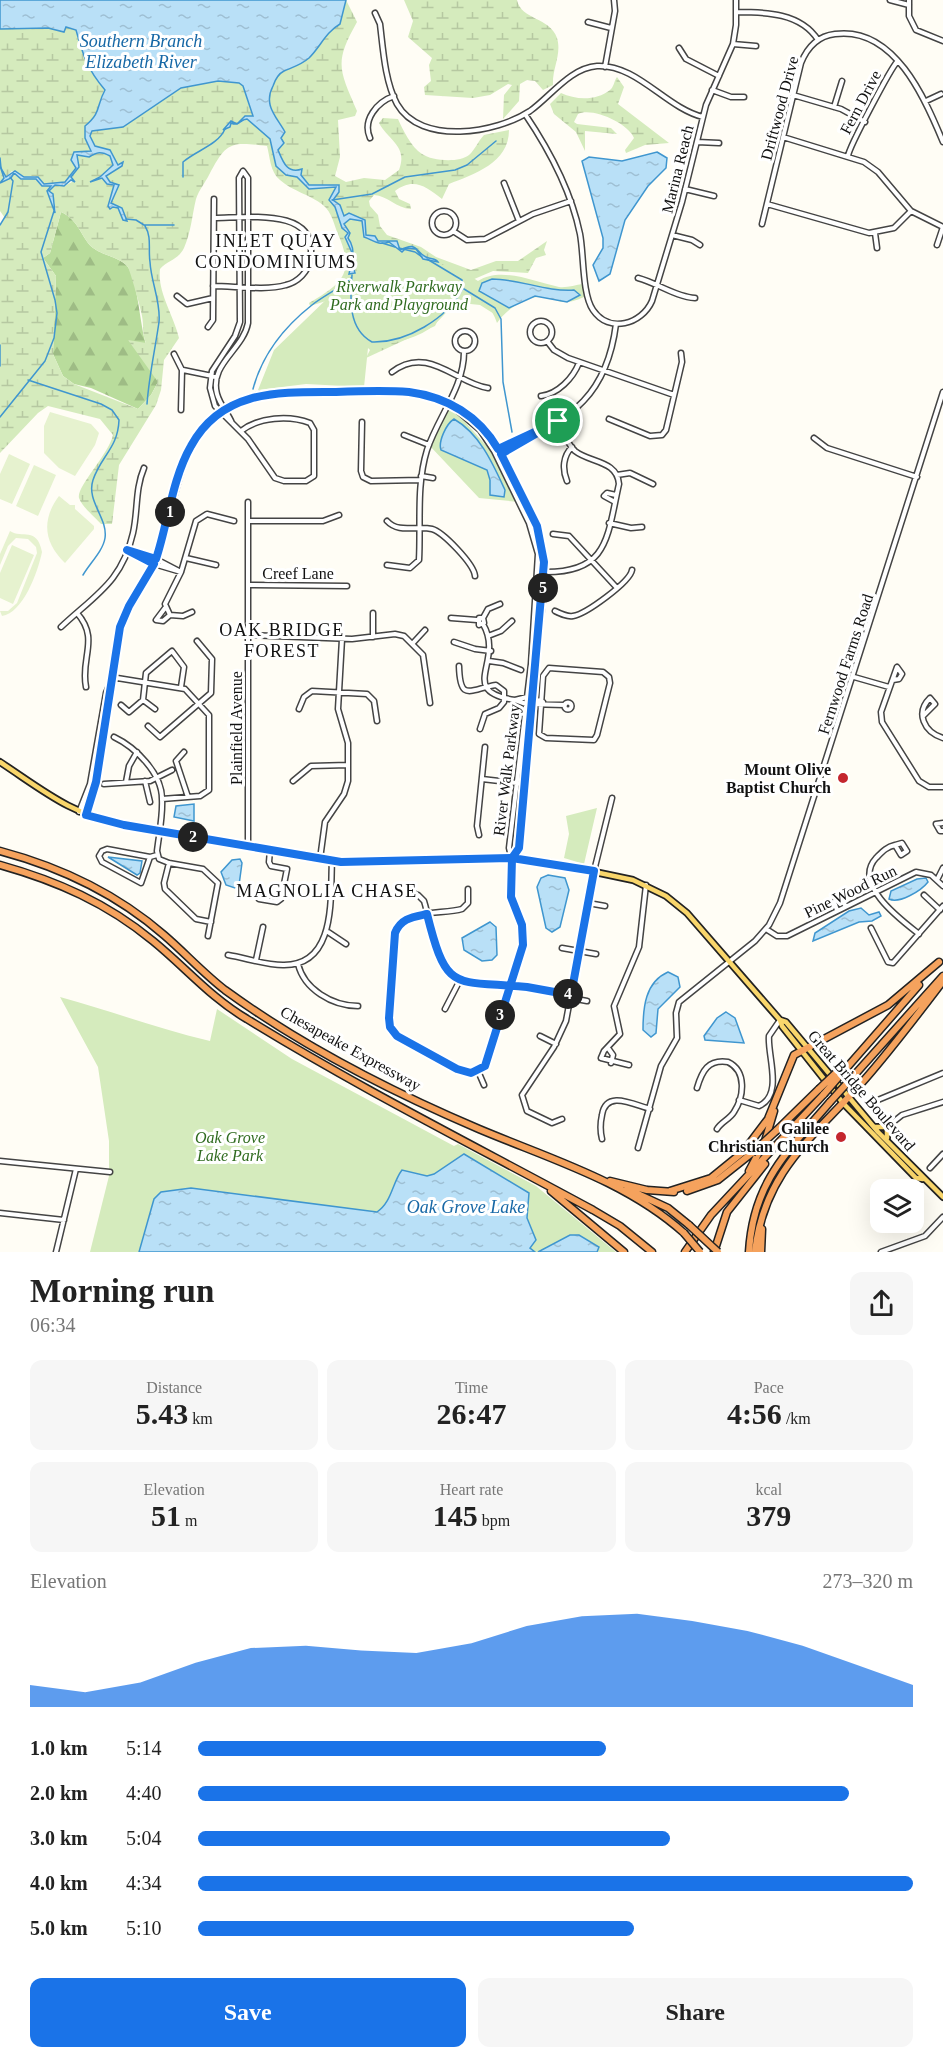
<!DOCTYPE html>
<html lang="en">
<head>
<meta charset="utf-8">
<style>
  body { margin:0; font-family:Georgia,serif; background:#f6f6f6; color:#222; height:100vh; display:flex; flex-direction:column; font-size:22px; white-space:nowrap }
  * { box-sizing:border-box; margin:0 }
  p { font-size:20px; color:#767676 }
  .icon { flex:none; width:33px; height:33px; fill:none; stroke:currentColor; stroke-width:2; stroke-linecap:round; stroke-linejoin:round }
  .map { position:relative; height:1252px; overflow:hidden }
  .side { display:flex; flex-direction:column; background:#fff; flex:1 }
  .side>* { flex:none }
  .buttons { position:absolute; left:870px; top:1179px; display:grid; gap:12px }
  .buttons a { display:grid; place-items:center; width:54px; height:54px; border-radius:12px; background:#fff; box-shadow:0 6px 24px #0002; font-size:30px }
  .pin { position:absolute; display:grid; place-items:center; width:51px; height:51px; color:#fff; margin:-26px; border:3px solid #fff; border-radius:50%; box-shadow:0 2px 6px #0007 }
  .km { position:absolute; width:30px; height:30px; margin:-15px; border-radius:50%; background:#222; color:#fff; font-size:16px; line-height:30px; text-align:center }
  .round { display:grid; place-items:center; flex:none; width:63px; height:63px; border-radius:12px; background:#f6f6f6 }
  .headline { display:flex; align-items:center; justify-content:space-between; height:102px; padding:0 30px }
  h1 { font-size:33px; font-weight:700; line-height:45px }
  .figures { display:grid; grid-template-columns:repeat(3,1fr); gap:9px; height:102px; padding:6px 30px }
  .figures div { display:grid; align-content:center; border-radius:12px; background:#f6f6f6; text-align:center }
  .figures b { font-size:30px; font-weight:700 }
  .figures small { font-size:16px; font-weight:400 }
  .figures p { font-size:16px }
  .chart { height:168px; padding:12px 30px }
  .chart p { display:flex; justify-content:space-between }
  .chart svg { width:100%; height:108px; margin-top:6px; fill:#1a73e8; opacity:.7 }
  .primary-button { display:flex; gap:12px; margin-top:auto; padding:12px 30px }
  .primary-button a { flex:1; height:69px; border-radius:12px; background:#1a73e8; color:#fff; font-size:24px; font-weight:700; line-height:69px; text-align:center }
  .primary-button a+a { background:#f6f6f6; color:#222 }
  ul { padding:0 30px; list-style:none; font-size:20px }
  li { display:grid; grid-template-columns:96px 72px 1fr; align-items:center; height:45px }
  li i { height:15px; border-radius:8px; background:#1a73e8 }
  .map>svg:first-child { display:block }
</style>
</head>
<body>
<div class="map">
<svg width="943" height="1252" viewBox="0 0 943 1252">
  <defs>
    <pattern id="forest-firs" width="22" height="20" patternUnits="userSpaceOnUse" patternTransform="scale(1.5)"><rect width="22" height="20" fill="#b9dc9c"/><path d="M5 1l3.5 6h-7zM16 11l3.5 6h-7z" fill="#9ebc85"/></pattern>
    <pattern id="wetland-marsh" width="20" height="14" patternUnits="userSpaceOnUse" patternTransform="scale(1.5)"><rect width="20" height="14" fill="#d5ebbd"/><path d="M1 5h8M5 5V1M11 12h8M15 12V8" fill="none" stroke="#b6c8a1"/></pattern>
    <pattern id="water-ripples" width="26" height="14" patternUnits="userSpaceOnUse" patternTransform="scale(1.5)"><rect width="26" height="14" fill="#b9e0f7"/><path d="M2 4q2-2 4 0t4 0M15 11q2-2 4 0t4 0" fill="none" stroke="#9ebfd3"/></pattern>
  </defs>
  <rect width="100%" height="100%" fill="#fffdf5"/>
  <!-- forest -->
  <path fill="url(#forest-firs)" d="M61,212C76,219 79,230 88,243C98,256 118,255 128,267C138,282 140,326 146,344L142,345L158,382L151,395L138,409L91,388L74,384L63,376L53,354L56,276L43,258L50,253Z"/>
  <!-- wetland -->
  <path fill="url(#wetland-marsh)" fill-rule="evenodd" d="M346,0L357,22C334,63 339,69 357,111L355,116L338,120L340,157L335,176L346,182L364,178L385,180L399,170C408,146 389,141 379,123L383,118L398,119C403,130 411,147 422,154C432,161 459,163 469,155C475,150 478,141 484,135L509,130C509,163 474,174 449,184L442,199C426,186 413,177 395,191L399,199L410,204L411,209C396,208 388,196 374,195L369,201L370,206L378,215L380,226L387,235L421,247L436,257L471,270L496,261H518L547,241L544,250L546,255L536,258L528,273L493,271L472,280L471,291L501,312L499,317L480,305L461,303L441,314L435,326L366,358L370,350L353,333L344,298L339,297L310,306L309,303C343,283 355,273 338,234C334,225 332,212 323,205C311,195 292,191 280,180C270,172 270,157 267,146C229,141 226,143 209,175C205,183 199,190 196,199C192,216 191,232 184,248C178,260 168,260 160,269C157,292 174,316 179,338L164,360L161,390L156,405L119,465L112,524H101C95,517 82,507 79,498C76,487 109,454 113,435L100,419L48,406L38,413L0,453V226L5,218L0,211V168L4,171L0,166V29L49,28L64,32L66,27L76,30C82,53 88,71 105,89C96,105 102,112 85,126V138L91,151L74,153L71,160L76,168L65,182L44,184L35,176L24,177L12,171L6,177L3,172V182L14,173L21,179H36L42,186L51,185L47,191L52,199L54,212L56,211L53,194L49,191L55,185L64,186L74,181L71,177L79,167L77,155L89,157C97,152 101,151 110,156L113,165L100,177L93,179L102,178L107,184L116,186L108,206L110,208H118L123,220L127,221L122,208L111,203L119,185L110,183L106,176L121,166L123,162L118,165L110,150L95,146L90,136L92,131L123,127L181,88L218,81L239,83L243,86L253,116H244L238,124L247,119L270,139L276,166L286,175L297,177L309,189L336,187L329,200L335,206L342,228L348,232L345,237L352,248L350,274L355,273C351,260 358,250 347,238L350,233L344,224L350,219L362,221L364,237C373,240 378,246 389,242L402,252L406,248L417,249L423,259L438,262C434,257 432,260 426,257C413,251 418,242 400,250L397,241H378L374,236L366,235L365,220L349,214L344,216L340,205L332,200L339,192V185H309L301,174L302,169C287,174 283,162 278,150L284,143L281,139L285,131C274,113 258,95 280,74C287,66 300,66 309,58C321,46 325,33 340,24ZM61,212C76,219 79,230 88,243C98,256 118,255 128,267C130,271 141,309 142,316C144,326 142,334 146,343L128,340L158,382L151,395L138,409L74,384L63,376L53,354L56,276L43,258L50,253ZM372,254L389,264L391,256L399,261L432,265L453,279C458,311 393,352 366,337L356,317L362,295L375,293L369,280L366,260Z
    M404,0H517C521,20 550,17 557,38C562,54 552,69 553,85L543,90L535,81L527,80L520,84L519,101L503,119L504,95L512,85L508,84L490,95L473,98L425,95L424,87L431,81L429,65L432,58L408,37L413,21Z
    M617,77L624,87L618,104L669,143L645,145L626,153L625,150L634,138C628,123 592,107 578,114L574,122L577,124L611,128L617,134L585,131V151L576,132L554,114L550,104L561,93C576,100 596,101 610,90C614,87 614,81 617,77Z"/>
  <!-- park -->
  <path fill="#d5ebbd" d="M340,207L378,240L467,274L478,281C501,266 535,282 559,287C567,288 575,285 583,284L584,297C559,308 561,298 539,297C523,297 504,312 497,323C491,305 482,300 464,296C450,305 442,320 429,329C412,341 388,343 368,348L364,387L306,384L258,390L274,350L333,293L356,285L358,275Z
    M449,404L492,452L519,502L479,498L429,445Z
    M597,808L584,864L564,858L569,834L566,816Z
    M60,997C111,1011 159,1029 210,1041L217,1009L292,1059L454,1146L458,1144L536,1186L616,1252H90L109,1176V1141L98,1067Z"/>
  <!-- pitch -->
  <path fill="#e6f2cf" d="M50,412L91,424L99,433L95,445L75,476L59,468L44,453V426Z
    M9,454L30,464L12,504L0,499V474Z
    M34,465L56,475L38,516L16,506Z
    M59,496L70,505H75V509L94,526V529L65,563C44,543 41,520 59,496Z
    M10,531C22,539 37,526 42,552C38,572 23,613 2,616L0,611H8L17,603L37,553L36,547L28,539L16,538L8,546L0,565V554Z
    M12,545L34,555L13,604L0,598V573Z"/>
  <!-- water -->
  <path fill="url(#water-ripples)" stroke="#3f96cf" stroke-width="1.5" d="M0,0H346L340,24C325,33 321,46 309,58C301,65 293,67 284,71C278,74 275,80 273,86C263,105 276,116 285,132L281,138L284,143L278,150C283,162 287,174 302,169L301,175L309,185H339V192L333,200L340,205L344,216L349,213L365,220L366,235L375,236L378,241H397L400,250C418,241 414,251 426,257C432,260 435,257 438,262L423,259L416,249L406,248L402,252L389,242C378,246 373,240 364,237L362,221L350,219L344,224L350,233L348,238C357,250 350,260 355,273L349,274L353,255L345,237L348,233L342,228L335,207L329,200L336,187L309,189L297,177L286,175L276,166L270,139L247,119C240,119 240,127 231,123L230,127L223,130L231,121L237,124L245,116H253L243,86L239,83L218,81L181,88L123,127L92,131L90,136L95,146L110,150L118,165L123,162L122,166L106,176L110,182L119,185L111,203L122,208L127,221L123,220L118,208L113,207L110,209L108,206L114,185L107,184L102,178L90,182L100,177L113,165L110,156C101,151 97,152 89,157L77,155L79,167L71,177L75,182L71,180L64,186L55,185L49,191L53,194L55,213L47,191L51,186H42L36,179H21L14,173L11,178L0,183L4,178L0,166L6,177L15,171L24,177H38L44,184L65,182L76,168L71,160L74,152L91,151L85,138V126C102,112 96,106 105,90C87,69 83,55 76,30L66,27L64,32L48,28L0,29Z
    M657,152L667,158L666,168L648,186L625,220L610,274L599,281L593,265L603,248V238L582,161L589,157L622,161Z
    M492,279C520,279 546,292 574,290L580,295L567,302L535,296L509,308L479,291L482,283Z
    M454,419C480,434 493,464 505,490L504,497L490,495V480L487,470L441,450C438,442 446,424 454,419Z
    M194,804V821L174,817L176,806Z
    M108,857L142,861L140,873L137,875Z
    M240,859L242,863L239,885L235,888L226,885L221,872L232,860Z
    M548,875L565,878L569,890L560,927L552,932L546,928L537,887L541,878Z
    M926,878L928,882C921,891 899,904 889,899L891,891L917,879Z
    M861,908L869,915L879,912L881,916L872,921L859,922L813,941L815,933L849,911Z
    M490,922L496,927L497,955L492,960L482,961L464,950L462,938Z
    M668,972L678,977L680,987L658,1009L656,1033L651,1037L643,1030C643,1008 645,982 668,972Z
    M726,1012L735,1018L744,1043L705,1040L704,1036L717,1018Z
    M464,1154L529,1193L527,1218L536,1240L530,1248L535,1252H139L154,1199L161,1192L191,1188L377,1212C392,1202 392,1183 402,1170L427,1176L434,1174Z
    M570,1235H579L599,1247L597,1252H538Z"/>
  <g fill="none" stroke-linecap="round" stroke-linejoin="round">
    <!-- stream -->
    <path stroke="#3f96cf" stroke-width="1.5" d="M0,158L1,168
      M183,177V162C197,150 218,145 225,129
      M332,200L372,194L405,177L455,170L467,165L496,141
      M126,219L136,220L144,225H174
      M0,225L8,212L13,181L10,177
      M145,226C152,237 148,250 150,262C151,282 161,302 159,322C155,350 149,376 147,404
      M382,243L395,247
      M399,248L415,252L422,257
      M352,275C350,299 348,329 372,342C406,343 447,319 463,288L462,280L427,259
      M464,289L495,308L501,319L503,382L512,432
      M0,345V366
      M28,380L101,404L112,410L119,420C118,448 101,456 93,480C86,501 108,518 105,538C103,551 90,563 83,575
      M253,389C262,355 284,327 312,305C325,295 339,289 351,278
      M0,417L45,361L54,338L57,313L55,300L41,252L54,211"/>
    <!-- minor casing -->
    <g stroke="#444" stroke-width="7">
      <path id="minor" d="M890,0L909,5
        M909,0V16L916,30L943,41
        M736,12C766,12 801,13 818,40
        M375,13L380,24C383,49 385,82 397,104C421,146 497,133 530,111C551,96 570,68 597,66C637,64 666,108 703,117
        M588,22L611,28
        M733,44L756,46
        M679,48L686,59L719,76
        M605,67L615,11L614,0
        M712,90L731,97H744
        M793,95L841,109L865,122
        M926,101L941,94
        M834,107L842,81
        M525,114C550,151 571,190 580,234C584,255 582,294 593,310C609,334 642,324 652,301L682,202L706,105L733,44L736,25V0
        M783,137L864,162L878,172L911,211L943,227
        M370,138C362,120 377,102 394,96
        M697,142L719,143
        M848,156C849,147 891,68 897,62
        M504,183L519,221
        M685,189L714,196
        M767,204L869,233L894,228L911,211
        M432 223a12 12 0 1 1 24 0a12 12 0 1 1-24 0Z
        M762,224L801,63C807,48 818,36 835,34C894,26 925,98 943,142
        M453,231L467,240L485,239L533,214L571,201
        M875,233L877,248
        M672,235L692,240L700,245
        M937,245L943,227
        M638,278C657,283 676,297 695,298
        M213,286C235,286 265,291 286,285C298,282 308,272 310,260C321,206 245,218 214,218
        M177,296L187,304L213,298
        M530 332a11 11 0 1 1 22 0a11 11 0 1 1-22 0Z
        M208,327L213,320L214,199
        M455 341a10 10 0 1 1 20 0a10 10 0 1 1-20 0Z
        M547,341L554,350L568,358L674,395
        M174,354L182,370L181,410
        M183,370L217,377
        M392,372C428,344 457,384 488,388
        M541,396C558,394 573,378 579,363
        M451,405L480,430L494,451L529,523L538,554L531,664L509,848C514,865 508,882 512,900C515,916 524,928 523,945L486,1063L475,1072H464L393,1032L389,1019L395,933C404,908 442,915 462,909L468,903V889
        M609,419L650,436L662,435L666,430L682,362L681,353
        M362,422L361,471L363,477L371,481L421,480
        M232,423C228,413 220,405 217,394C209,364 243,350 248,323V178L243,171L239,178L240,322L235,336L212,371L210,388L215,406L248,439L275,478L284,481H306L314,476V430L310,423C289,415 259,417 241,431
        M404,435L429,445
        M814,438L827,448L917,477
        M496,450L555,422
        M501,455C565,419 606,403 616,324
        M617,475L630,473L653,484
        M421,476L433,478
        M567,481C562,469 563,456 572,447
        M615,502L604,496L607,493L616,495
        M249,521H323L339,515
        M387,521C399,534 416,525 432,529C443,532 474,564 475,576
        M609,523L631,528L642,527
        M553,534L569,536L617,588
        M127,550L156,559L181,572L154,564Z
        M186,558L216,565
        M387,565L410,568L419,560C421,523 416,486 427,450C438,417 464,387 464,352
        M544,572C609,573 607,537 619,484C617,460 590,463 575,451C567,444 563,431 558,421
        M249,585L347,586
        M165,608L156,620L163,621L170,615
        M555,611C561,614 567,617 573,616C586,614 630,582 632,570
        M192,612L183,616L170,615L165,604L181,572L196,521L207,514L234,521
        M77,613C100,639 80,658 86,687
        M373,613V637
        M451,618L477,620
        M483,618L484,623L479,625V618H483L488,609L500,604
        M483,624C505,662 456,691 515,700
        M61,627C95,595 122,582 133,533C138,511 135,489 144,468
        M249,635L352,639L395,634L404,636L423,655L430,703
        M488,636L501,631L512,621
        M454,642L475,649L491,651
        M413,643L425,630
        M489,661L503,663L521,670
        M459,666C460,703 470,689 496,685L504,691V702L499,708L485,714L480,729
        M549,668L603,672L609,677L610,683L597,735L594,740L546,738L539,734L543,676Z
        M111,677L185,689L209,715V790L200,796L162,799
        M854,677L889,687
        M893,680L899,679L902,674L897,667L881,712L882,722L919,781L929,787H943
        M143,700L155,709
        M543,702L527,697L515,700L526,704L565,705
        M564.5 706a3.5 3.5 0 1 1 7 0a3.5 3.5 0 1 1-7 0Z
        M121,705L129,712L143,700L146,673L172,651L184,667L181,687
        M299,709L304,697L312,691L367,694L374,701L377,721
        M923,716L935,704L930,698C915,713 924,732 943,738
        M148,726L160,737L211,693L212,659L197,641
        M114,737C135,747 162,773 162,799C163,816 159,834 157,851L159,859L169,863L164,883L165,889L196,919L211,922
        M184,752L176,761L188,797
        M482,779L525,784
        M145,781L150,802
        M293,781L311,766L348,765
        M126,782L129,766L137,752
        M104,784L150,781L172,770
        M79,812L90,784L106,693L109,686
        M86,814L96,782L120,627C128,603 146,585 155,562C182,495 174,415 261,394L409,392C473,401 492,437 519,489C529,510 540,529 543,553C547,582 541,614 538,644C532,712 525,780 519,848L512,858
        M943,823L936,824L940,831H943
        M479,835L477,826L485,747
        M895,845L902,843L907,851L901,855L895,845C886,847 882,852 876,858C852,884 901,920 919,934
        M248,846V502
        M150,857L141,883L102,862L99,856L102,851L107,849L150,857L157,855
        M320,859L325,822L344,794L348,781V743L338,709L342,639
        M169,863L203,869L218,883L208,936
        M937,880L943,868
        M410,892L418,895L424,901C430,920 431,941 439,959C455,992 496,984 526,987C541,988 556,992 571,995
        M924,895L940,910
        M259,899L277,902L281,899L287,869L271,866L269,862L270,850
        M588,903L605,906
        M837,910L834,902L839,898L846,906
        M871,928L888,962L893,963L943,906
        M766,929L777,936H787L916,872L931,875L943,886
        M328,932L346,944
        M562,948L596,954
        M228,955C246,958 265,965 283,965C337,966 330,897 332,861
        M256,960L263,927
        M298,964C304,989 332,1006 358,1006
        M571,998L587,1001
        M445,1009L460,980
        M540,1036L556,1044
        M608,1048L613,1055L611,1063
        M629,1065L601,1058L604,1051L620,1034L614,1006L639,947L646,885
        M478,1071L484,1085
        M697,1088C702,1071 708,1059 728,1062C747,1071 744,1097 734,1112C730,1119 721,1122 717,1129
        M739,1100L759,1106C784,1095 767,1055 769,1036L780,1020
        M873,1102L943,1073
        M562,1119L552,1123L527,1111L522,1095L554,1047L566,1021L594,871L612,798
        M887,1127L902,1115L943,1102
        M602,1139C600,1131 600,1124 602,1115C606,1090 632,1104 650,1109
        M638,1148L661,1066L677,1038L676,1013L679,1002L755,941L769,925L780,903L943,392
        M0,1161L110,1172
        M930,1168L943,1154
        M0,1213L64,1220
        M56,1252L76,1169
        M881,1252L925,1236L943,1217"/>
    </g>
    <!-- major casing -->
    <g stroke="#222" stroke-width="8">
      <path id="major" d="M0,762C44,791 70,814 124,825L341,862L512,858L552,863L633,880L666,896L687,913L780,1020L782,1026L843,1103L916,1178L923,1179
        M780,1020L786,1022L878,1132L943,1197
        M875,1127H887V1138"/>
    </g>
    <!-- highway casing -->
    <g stroke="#222" stroke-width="9">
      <path id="highway" d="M0,851C60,867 117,894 164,935C185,953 203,973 225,990C302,1046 392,1092 479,1129C550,1159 626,1181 684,1233
        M0,865C57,881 107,903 153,941C185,967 211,998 247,1019C359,1088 477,1147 593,1210L620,1226L652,1252
        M843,1072L919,985
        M850,1080L943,976
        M776,1131L819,1089
        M749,1171L765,1141L774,1111
        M610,1181L647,1190L674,1192
        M627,1189L668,1208L689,1225
        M551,1191L624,1252
        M670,1191L711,1178L743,1152L768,1119L794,1055L888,1005L939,962
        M687,1191L718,1180L752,1153
        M685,1252L711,1215L824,1094
        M714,1252L727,1212L765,1164
        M749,1252C753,1182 787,1152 830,1102
        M755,1252C764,1170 815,1136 866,1078C893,1047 918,1014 943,981
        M761,1252L762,1229"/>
    </g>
    <!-- minor -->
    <use href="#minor" stroke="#fff" stroke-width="4"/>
    <!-- major -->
    <use href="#major" stroke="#f9d66b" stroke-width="4.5"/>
    <!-- highway -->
    <use href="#highway" stroke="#f5a25d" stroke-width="6"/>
    <!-- highway-bridge casing -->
    <g stroke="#222" stroke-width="9" stroke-linecap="butt">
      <path id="highway-bridge" d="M819,1089L840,1069
        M824,1094L843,1072
        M830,1102L850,1080
        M752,1153L776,1131
        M689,1225L718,1252
        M684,1233L700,1252"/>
    </g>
    <!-- highway-bridge -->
    <use href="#highway-bridge" stroke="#f5a25d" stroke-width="6"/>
  </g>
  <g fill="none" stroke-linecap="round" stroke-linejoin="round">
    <!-- route casing -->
    <g stroke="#fff" stroke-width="12">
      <path id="route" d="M558,421L498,449C479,416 447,397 409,392C385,390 360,391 336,392C280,392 222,389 191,446C172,479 168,523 156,559L127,550L154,564L129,606L120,627L96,782L86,815L124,825L341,862L512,858L511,897L522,925L523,945L485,1066L471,1073L457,1069L397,1036L390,1027L389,1018L395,933C401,918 413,917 427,914C447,994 453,980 527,987L571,995L594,871L512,858L519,848L544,562L537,526L501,454L558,421"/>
    </g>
    <!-- route -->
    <use href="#route" stroke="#1a73e8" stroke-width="8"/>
  </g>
  <!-- markers -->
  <g fill="#c4262e" stroke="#fff" stroke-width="2">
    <circle cx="843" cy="778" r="6"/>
    <circle cx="841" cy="1137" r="6"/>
  </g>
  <g text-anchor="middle" stroke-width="6" stroke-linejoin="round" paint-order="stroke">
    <!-- street labels -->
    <g font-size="16" fill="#111" stroke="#fff">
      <text transform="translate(860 102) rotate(-62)" y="6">Fern Drive</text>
      <text transform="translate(779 108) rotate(-75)" y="6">Driftwood Drive</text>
      <text transform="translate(677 169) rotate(-76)" y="6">Marina Reach</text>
      <text x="298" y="579">Creef Lane</text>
      <text transform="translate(845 664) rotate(-72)" y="6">Fernwood Farms Road</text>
      <text transform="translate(236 728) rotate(-90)" y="6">Plainfield Avenue</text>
      <text transform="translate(506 770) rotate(-83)" y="6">River Walk Parkway</text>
      <text transform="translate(850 891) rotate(-26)" y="6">Pine Wood Run</text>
      <text transform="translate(351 1048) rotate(29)" y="6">Chesapeake Expressway</text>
      <text transform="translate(862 1090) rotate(49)" y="6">Great Bridge Boulevard</text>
    </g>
    <!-- park labels -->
    <g font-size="16" font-style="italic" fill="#2f6b1f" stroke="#fff">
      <text x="399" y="292">Riverwalk Parkway<tspan x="399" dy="18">Park and Playground</tspan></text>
      <text x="230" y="1143">Oak Grove<tspan x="230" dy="18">Lake Park</tspan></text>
    </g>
    <!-- poi labels -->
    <g font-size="16" font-weight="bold" fill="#111" stroke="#fff" text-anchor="end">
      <text x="831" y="775">Mount Olive<tspan x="831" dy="18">Baptist Church</tspan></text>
      <text x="829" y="1134">Galilee<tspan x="829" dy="18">Christian Church</tspan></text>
    </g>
    <!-- water labels -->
    <g font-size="18" font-style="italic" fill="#1768a6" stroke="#fff">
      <text x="141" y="47">Southern Branch<tspan x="141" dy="21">Elizabeth River</tspan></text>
      <text x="466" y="1213">Oak Grove Lake</text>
    </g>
    <!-- neighbourhood labels -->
    <g font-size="18" letter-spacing="1.5" fill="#111" stroke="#fff">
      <text x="276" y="247">INLET QUAY<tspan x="276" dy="21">CONDOMINIUMS</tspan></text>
      <text x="282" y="636">OAK BRIDGE<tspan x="282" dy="21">FOREST</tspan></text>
      <text x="327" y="897">MAGNOLIA CHASE</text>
    </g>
  </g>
</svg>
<div class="buttons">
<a><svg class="icon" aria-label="layers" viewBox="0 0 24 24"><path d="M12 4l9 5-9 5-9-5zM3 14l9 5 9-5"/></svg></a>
</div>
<div class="pin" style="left:558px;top:421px;background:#1e9e55"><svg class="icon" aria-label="arrive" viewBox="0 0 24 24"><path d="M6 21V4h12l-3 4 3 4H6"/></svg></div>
<b class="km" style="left:170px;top:512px">1</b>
<b class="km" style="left:193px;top:837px">2</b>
<b class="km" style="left:500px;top:1015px">3</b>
<b class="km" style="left:568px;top:994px">4</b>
<b class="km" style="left:543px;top:588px">5</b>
</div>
<section class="side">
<div class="headline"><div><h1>Morning run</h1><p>06:34</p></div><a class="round"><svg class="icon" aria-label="share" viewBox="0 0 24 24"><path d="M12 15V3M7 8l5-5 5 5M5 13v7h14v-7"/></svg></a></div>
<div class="figures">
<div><p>Distance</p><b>5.43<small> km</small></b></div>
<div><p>Time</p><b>26:47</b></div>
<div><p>Pace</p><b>4:56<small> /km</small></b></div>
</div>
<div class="figures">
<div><p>Elevation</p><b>51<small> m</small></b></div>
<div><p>Heart rate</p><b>145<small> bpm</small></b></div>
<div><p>kcal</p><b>379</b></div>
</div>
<div class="chart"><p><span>Elevation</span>273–320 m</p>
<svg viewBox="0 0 160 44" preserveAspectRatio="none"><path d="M0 44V35L10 38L20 34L30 26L40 20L50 19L60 21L70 22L80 18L90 11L100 7L110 6L120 9L130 13L140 19L150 27L160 35V44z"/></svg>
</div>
<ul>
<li><b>1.0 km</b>5:14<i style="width:57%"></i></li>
<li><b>2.0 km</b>4:40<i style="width:91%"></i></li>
<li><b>3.0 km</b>5:04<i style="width:66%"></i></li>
<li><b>4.0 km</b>4:34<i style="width:100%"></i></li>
<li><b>5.0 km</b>5:10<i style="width:61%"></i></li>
</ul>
<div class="primary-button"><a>Save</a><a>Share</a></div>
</section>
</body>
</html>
